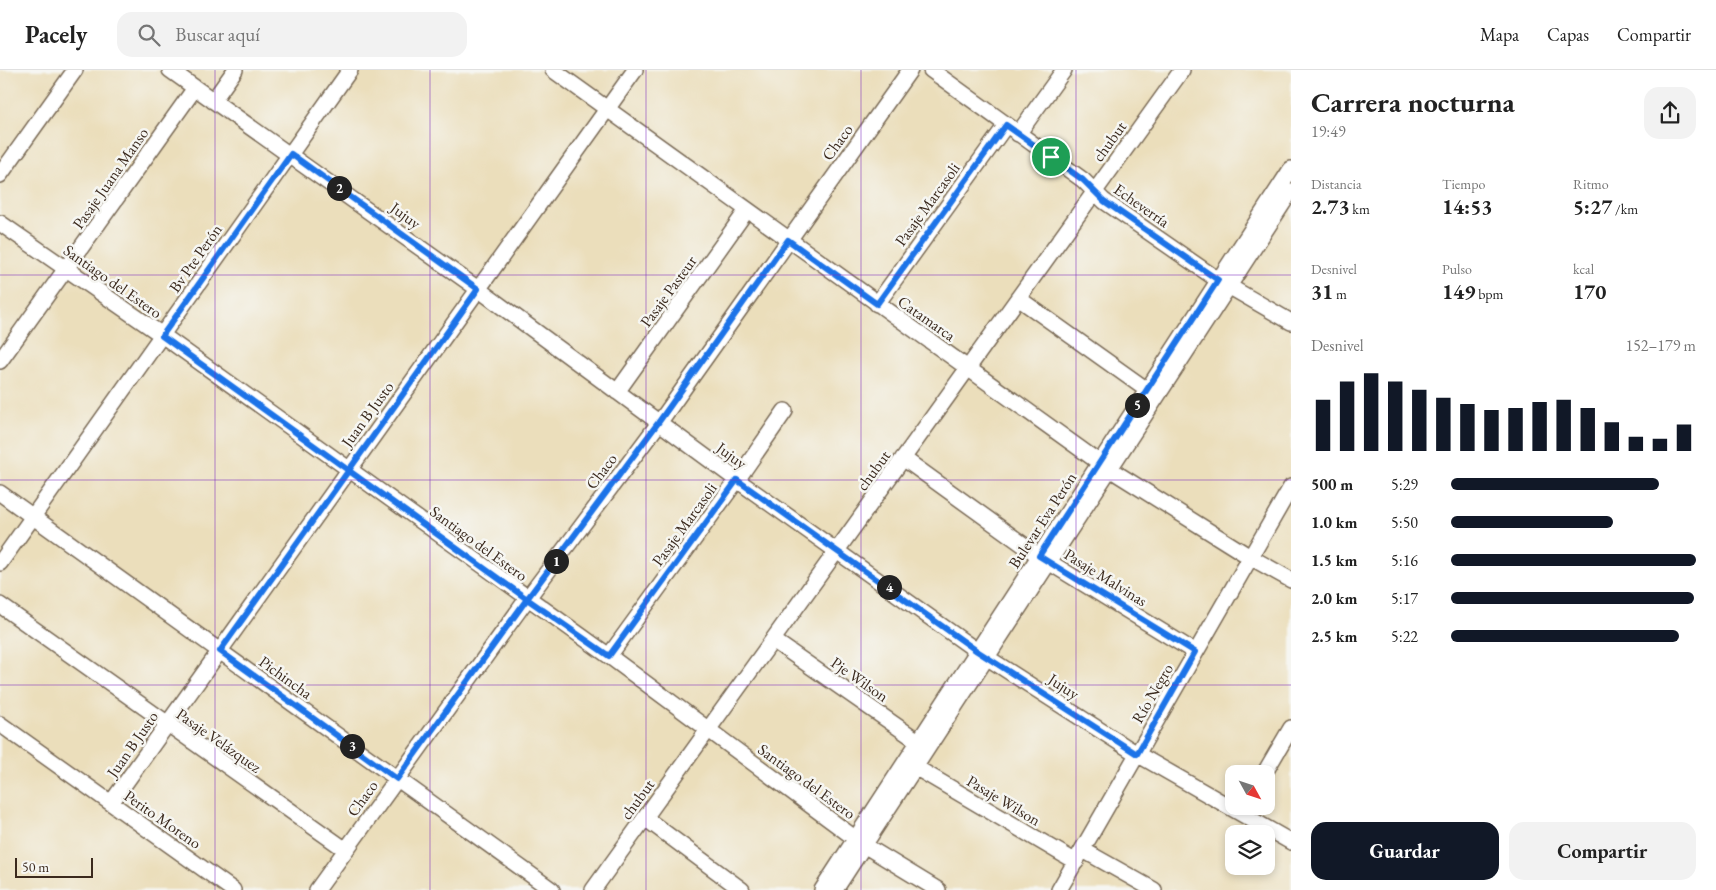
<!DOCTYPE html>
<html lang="es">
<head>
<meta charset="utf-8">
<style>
  body { margin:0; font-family:"EB Garamond",serif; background:#f2f2f2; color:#222; height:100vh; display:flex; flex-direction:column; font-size:19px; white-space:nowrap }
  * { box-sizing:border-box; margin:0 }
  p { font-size:16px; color:#767676 }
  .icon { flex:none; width:28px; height:28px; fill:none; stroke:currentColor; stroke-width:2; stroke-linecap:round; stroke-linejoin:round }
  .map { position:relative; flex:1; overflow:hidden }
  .side { display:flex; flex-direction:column; background:#fff; width:425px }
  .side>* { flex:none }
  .needle { width:32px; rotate:130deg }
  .buttons { position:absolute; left:1225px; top:695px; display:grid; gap:10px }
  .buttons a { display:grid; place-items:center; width:50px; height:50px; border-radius:10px; background:#fff; box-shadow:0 2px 8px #0003; font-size:25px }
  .scale { position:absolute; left:15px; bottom:12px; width:78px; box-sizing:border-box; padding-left:5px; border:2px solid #3b2a1e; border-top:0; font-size:14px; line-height:18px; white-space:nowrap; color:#3b2a1e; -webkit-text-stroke:4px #f6f6f2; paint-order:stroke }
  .pin { position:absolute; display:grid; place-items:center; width:42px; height:42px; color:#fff; margin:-21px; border:2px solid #fff; border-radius:50%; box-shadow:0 1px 5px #0007 }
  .km { position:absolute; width:25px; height:25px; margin:-12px; border-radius:50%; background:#222; color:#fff; font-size:14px; line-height:25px; text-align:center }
  .round { display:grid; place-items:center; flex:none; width:52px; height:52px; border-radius:15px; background:#f2f2f2 }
  .overview { display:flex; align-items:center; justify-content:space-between; height:85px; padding:0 20px }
  h1 { font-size:28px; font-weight:700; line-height:38px }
  .figures { display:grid; grid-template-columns:repeat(3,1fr); gap:8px; height:85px; padding:5px 20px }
  .figures div { display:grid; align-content:center }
  .figures b { font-size:21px; font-weight:700 }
  .figures small { font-size:14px; font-weight:400 }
  .figures p { font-size:14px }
  .chart { height:140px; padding:10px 20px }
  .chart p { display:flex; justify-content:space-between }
  .chart svg { width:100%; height:90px; margin-top:5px; stroke:#111827; stroke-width:6 }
  .primary-button { display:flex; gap:10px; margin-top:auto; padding:10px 20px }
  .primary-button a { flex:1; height:58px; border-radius:15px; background:#111827; color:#fff; font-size:20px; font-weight:700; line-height:58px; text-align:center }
  .primary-button a+a { background:#f2f2f2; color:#222 }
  ul { padding:0 20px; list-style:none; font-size:16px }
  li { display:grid; grid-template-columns:80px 60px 1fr; align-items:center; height:38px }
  li i { height:12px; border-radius:6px; background:#111827 }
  header { display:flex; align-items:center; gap:30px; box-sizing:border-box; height:70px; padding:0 25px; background:#fff; border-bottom:1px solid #e0e0e0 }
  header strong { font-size:24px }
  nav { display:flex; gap:28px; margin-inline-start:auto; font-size:18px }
  .search { width:350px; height:45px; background:#f2f2f2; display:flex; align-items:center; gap:12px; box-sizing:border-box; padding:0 18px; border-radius:15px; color:#767676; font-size:19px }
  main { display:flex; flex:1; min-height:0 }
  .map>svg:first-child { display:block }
</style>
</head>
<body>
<header>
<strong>Pacely</strong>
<div class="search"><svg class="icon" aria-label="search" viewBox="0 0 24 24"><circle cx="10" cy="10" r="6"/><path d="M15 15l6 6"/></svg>Buscar aquí</div>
<nav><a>Mapa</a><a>Capas</a><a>Compartir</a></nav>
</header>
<main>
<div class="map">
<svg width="1291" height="820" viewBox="0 0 1291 820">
  <rect width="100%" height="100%" fill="#f6f6f2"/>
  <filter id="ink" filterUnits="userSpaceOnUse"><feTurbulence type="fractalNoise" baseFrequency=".02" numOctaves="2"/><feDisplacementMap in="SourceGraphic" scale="10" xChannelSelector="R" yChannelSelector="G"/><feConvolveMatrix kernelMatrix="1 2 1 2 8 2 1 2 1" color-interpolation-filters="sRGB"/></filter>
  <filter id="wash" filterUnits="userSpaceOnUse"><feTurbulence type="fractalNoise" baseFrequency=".0096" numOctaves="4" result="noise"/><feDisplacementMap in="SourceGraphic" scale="20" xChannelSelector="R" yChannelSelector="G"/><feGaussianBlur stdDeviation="1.12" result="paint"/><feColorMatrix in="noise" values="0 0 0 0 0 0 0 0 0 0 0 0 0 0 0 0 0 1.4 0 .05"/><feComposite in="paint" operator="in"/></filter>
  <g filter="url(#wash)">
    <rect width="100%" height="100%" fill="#ebdebb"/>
  </g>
  <g filter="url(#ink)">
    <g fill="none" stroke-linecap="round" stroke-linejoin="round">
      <!-- minor casing -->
      <g stroke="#796955" stroke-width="18">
        <path id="minor" d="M170,0L478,219L737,410L977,581L1137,684L1291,772
          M553,0L1100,393L1250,487L1291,510
          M931,0L1083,110L1104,131L1218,210L1291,252
          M213,31L235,0
          M1018,64L1064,0
          M0,105L75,0
          M0,153L162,265L609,586L864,775L938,820
          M1018,228L1147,320
          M877,234L1006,55
          M0,291L195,18
          M617,322L747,140
          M903,388L1039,486L1195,582
          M0,423L552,820
          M0,493L350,0
          M0,535L346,780
          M773,570L925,676
          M609,586L737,410L785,341
          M0,654L233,820
          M915,697L1076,792
          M1264,704L1291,658
          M111,733L635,0
          M645,748L742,820
          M1083,780L1154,820
          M317,820L527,529L659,353L910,0
          M593,820L1182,0
          M822,820L1291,99
          M835,820L1291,121
          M1059,820L1291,417"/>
      </g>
      <!-- minor -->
      <use href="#minor" stroke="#fff" stroke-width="15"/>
    </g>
  </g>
  <g fill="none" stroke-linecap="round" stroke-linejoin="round" filter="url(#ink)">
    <!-- route casing -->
    <g stroke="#fff" stroke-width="10">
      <path id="route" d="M1051,87L1006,55L877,234L788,170L658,353L527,529L162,266L291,84L478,219C392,339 306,460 220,581L397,709L527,529L609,586L737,410L977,581L1137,684L1195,582L1039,486L1218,210L1104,131L1083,110L1051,87"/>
    </g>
    <!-- route -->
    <use href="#route" stroke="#1a73e8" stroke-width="6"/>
  </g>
  <!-- grid -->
  <path fill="none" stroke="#7b2cbf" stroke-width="1" stroke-opacity="0.55" d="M215,0V820M430,0V820M646,0V820M861,0V820M1076,0V820M0,205H1291M0,410H1291M0,615H1291"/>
  <g text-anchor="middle" stroke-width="5" stroke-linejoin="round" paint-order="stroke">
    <!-- street labels -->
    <g font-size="16" fill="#3b2a1e" stroke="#f6f6f2">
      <text transform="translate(1109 71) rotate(-54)" y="6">chubut</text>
      <text transform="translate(837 72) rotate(-54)" y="6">Chaco</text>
      <text transform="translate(110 108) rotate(-55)" y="6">Pasaje Juana Manso</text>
      <text transform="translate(927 134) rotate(-54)" y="6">Pasaje Marcasoli</text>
      <text transform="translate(1142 135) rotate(35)" y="6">Echeverría</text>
      <text transform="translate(406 145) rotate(36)" y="6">Jujuy</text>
      <text transform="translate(195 188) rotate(-55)" y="6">Bv Pte Perón</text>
      <text transform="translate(113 211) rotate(35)" y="6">Santiago del Estero</text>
      <text transform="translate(668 221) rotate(-54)" y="6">Pasaje Pasteur</text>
      <text transform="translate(927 248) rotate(35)" y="6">Catamarca</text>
      <text transform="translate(367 344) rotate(-54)" y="6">Juan B Justo</text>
      <text transform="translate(732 385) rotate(36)" y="6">Jujuy</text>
      <text transform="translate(873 400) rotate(-54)" y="6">chubut</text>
      <text transform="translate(601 401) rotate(-53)" y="6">Chaco</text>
      <text transform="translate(1042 450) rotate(-57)" y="6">Bulevar Eva Perón</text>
      <text transform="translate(684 454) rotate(-54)" y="6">Pasaje Marcasoli</text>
      <text transform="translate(479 473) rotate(36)" y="6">Santiago del Estero</text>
      <text transform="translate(1106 507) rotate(32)" y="6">Pasaje Malvinas</text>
      <text transform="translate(286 607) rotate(36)" y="6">Pichincha</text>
      <text transform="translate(860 609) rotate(35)" y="6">Pje Wilson</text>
      <text transform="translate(1064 616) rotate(33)" y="6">Jujuy</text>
      <text transform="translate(1152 623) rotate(-60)" y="6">Río Negro</text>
      <text transform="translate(219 670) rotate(35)" y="6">Pasaje Velázquez</text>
      <text transform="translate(132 674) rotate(-55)" y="6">Juan B Justo</text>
      <text transform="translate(807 711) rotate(36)" y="6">Santiago del Estero</text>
      <text transform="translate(362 728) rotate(-54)" y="6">Chaco</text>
      <text transform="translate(637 729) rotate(-54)" y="6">chubut</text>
      <text transform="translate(1004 730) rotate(31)" y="6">Pasaje Wilson</text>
      <text transform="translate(163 749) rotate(35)" y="6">Perito Moreno</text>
    </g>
  </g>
</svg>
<div class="buttons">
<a><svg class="needle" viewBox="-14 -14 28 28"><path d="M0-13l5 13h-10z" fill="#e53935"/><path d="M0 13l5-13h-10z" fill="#767676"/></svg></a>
<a><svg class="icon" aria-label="layers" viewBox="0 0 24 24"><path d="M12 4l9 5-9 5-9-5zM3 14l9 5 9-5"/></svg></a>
</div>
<div class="scale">50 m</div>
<div class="pin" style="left:1051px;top:87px;background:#1e9e55"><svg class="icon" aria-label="arrive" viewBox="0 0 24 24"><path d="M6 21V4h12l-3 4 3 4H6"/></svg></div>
<b class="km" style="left:556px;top:491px">1</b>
<b class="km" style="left:339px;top:118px">2</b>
<b class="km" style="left:352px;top:676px">3</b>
<b class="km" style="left:889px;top:517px">4</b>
<b class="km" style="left:1137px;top:335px">5</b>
</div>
<section class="side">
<div class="overview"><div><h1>Carrera nocturna</h1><p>19:49</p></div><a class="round"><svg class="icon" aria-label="share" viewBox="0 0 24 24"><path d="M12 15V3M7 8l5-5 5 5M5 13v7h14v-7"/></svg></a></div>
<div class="figures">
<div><p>Distancia</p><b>2.73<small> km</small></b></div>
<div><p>Tiempo</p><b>14:53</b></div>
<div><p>Ritmo</p><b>5:27<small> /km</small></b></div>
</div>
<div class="figures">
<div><p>Desnivel</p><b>31<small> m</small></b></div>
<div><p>Pulso</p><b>149<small> bpm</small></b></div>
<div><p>kcal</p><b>170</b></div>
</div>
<div class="chart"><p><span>Desnivel</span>152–179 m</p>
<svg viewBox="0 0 160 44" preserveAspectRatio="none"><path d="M5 44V19M15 44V10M25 44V6M35 44V10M45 44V14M55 44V18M65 44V21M75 44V24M85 44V23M95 44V20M105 44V19M115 44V23M125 44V30M135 44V37M145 44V38M155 44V31"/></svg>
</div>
<ul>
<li><b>500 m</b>5:29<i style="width:85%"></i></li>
<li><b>1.0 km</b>5:50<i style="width:66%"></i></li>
<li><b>1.5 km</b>5:16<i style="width:100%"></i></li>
<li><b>2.0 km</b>5:17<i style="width:99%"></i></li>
<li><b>2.5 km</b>5:22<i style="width:93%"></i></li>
</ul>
<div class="primary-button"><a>Guardar</a><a>Compartir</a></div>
</section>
</main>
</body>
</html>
